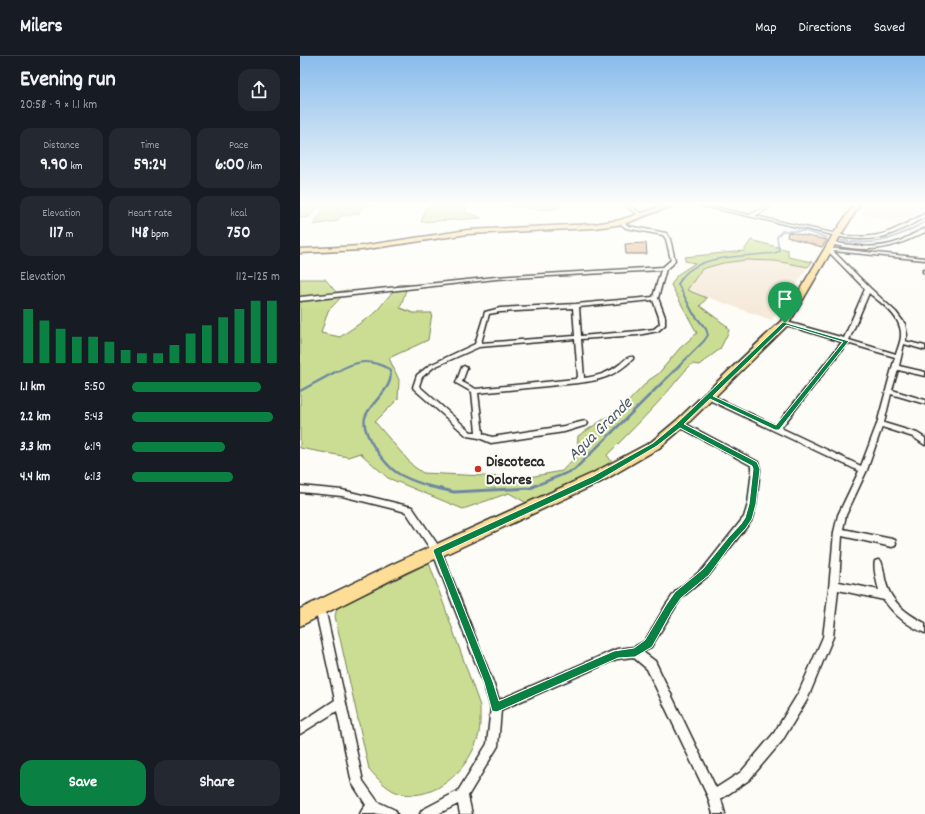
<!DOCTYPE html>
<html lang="en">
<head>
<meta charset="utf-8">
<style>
  body { margin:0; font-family:Dekko,sans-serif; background:#242831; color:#f1f3f6; height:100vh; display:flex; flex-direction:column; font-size:15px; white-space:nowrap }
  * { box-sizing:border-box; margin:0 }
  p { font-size:13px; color:#9ea1a6 }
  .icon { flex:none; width:22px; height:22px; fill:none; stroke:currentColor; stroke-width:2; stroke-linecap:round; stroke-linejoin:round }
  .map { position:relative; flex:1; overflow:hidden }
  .details { display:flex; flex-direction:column; background:#171b24; width:300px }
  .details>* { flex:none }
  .pin { position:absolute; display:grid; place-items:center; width:34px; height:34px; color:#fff; margin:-41px -17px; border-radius:50% 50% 50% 0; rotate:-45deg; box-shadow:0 0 4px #0007 }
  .pin .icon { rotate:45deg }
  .round { display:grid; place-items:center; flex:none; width:42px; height:42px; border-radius:12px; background:#242831 }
  .summary { display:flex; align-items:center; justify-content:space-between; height:68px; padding:0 20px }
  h1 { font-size:22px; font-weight:700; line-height:30px }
  .metrics { display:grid; grid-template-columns:repeat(3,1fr); gap:6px; height:68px; padding:4px 20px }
  .metrics div { display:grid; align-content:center; border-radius:10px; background:#242831; text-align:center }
  .metrics b { font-size:17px; font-weight:700 }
  .metrics small { font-size:11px; font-weight:400 }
  .metrics p { font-size:11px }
  .chart { height:112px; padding:8px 20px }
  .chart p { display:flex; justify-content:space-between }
  .chart svg { width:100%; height:72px; margin-top:4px; stroke:#0b8043; stroke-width:6 }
  .cta { display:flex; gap:8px; margin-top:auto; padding:8px 20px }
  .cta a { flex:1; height:46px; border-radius:12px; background:#0b8043; color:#fff; font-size:16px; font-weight:700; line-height:46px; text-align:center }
  .cta a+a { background:#242831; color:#f1f3f6 }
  ul { padding:0 20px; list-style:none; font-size:13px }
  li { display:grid; grid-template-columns:64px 48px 1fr; align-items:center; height:30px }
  li i { height:10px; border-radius:5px; background:#0b8043 }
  header { display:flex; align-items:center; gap:24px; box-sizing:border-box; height:56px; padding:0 20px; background:#171b24; border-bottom:1px solid #363941 }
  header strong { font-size:19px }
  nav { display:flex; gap:22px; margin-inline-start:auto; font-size:14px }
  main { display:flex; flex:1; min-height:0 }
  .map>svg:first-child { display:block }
</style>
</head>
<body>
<header>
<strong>Milers</strong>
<nav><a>Map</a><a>Directions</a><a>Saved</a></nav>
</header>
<main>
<section class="details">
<div class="summary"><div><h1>Evening run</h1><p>20:58 · 9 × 1.1 km</p></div><a class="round"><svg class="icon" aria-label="share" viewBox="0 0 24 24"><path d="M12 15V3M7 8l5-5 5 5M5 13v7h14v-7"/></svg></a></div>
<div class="metrics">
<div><p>Distance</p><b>9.90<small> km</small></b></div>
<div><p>Time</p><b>59:24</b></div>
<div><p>Pace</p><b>6:00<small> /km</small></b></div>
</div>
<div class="metrics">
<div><p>Elevation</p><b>117<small> m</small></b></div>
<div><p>Heart rate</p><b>148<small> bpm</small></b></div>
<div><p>kcal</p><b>750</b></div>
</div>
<div class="chart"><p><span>Elevation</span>112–125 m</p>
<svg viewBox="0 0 160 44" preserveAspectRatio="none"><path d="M5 44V11M15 44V18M25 44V23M35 44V28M45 44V28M55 44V31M65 44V36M75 44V38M85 44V38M95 44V33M105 44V26M115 44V21M125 44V16M135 44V11M145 44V6M155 44V6"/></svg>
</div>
<ul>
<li><b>1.1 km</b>5:50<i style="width:87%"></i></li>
<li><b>2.2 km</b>5:43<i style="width:95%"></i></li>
<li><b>3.3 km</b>6:19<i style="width:63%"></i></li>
<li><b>4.4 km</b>6:13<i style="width:68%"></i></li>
</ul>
<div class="cta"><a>Save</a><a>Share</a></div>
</section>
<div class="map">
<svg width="625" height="758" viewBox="0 0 625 758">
  <rect width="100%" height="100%" fill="#fdfcf7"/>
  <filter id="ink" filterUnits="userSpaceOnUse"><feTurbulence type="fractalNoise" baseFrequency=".025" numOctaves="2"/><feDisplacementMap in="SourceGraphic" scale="8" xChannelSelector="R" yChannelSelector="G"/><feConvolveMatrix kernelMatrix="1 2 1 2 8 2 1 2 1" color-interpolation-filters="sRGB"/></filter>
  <g filter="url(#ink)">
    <!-- built -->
    <path fill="#f5e9d9" d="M567,149H625V153L599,166L561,158Z
      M446,204L475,205L508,211L472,264L387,234L402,213L423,207Z"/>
    <!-- green -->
    <path fill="#cbdd92" stroke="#7b845e" d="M2,149H88L63,150L58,158L41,160L37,165L13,169L26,150H18L9,161L0,162V150Z
      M127,149H166L165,156L182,162L121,166Z
      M199,149H259L262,151L249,154Z
      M451,184L488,194V201L512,206L508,211L475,205L446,204L423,207L402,213L387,234L407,242L400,250L427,270L429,275L420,293L399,309L392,308C381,318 373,330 363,341C345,361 326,380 307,399L317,413L239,454L209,437L163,453L88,422L60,397L48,401L0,392V223H25L36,236L48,234L28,255L21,277L40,281L75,257L98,229L108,228L100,252L113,257H132L128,284L89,302L99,324L98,343L75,366L113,410L123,417L224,422L262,415L277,399L278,380L324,350L349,324L358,318L380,292L397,277L371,229L377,219L395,207L385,205V201L444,195Z
      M129,507L180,650C180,662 181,676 176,687C166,715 135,744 103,738C89,736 78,723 69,713L35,560L37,552Z"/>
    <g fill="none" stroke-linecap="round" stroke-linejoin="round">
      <!-- stream-far3 -->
      <path stroke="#6d87a3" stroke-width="1.5" d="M538,184C576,191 592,184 625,166
        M381,223C399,197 447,201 475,197L479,195L477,181L482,175H505L527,182"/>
      <!-- stream-far2 -->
      <path stroke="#6d87a3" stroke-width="2" d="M36,316C55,305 69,302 89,313L90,316
        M373,316L404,285L408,279L406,273L393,257L378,228L382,222"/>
      <!-- stream-far1 -->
      <path stroke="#6d87a3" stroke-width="2.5" d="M90,315C95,331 72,345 66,359C58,375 86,411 99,418C109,424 120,427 131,431
        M0,335L37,315
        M232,431L274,414L374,315"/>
      <!-- stream -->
      <path stroke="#6d87a3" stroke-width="3" d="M128,430L154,436L231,432L235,430"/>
    </g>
    <!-- building -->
    <path fill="#e3bc94" stroke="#2b2b2b" d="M488,176L527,184L522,191L487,181Z
      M346,187L347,198H326L325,188Z"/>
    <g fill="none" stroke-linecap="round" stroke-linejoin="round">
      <!-- minor casing -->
      <g stroke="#2b2b2b" stroke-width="3">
        <path id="minor" d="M324,149H328L343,159L340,160Z
          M399,149H404L450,159L468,149H472L471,150L455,160L546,180C582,183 593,175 624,158H625V161C594,178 582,186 546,182Z
          M320,165H322L328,170L366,177L370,183L375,204L372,209L366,213L358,242L365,261V269L358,275L338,279L281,283L284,322C298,320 309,317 320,308C324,305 327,300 333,301V303C315,320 302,324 278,327L178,337L183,378L192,381L264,370L285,365L288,367L287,369L264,376L191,387L179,382L167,380L114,333L113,331L117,319L130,309L175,288L185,256L200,252L276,248L353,241L361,214L196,223L0,245V241L196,221L363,211L371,204L366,183L363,179L326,172L320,167ZM353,244L359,261L360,268L354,273L338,275L281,280L279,251ZM273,252L275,280L181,287L189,258L200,256ZM275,283L278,321L275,323L176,333L162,326L167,312L164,310L162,311L156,327L172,336L176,376H171L119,330L122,321L134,311L179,291Z
          M625,173V176C600,189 580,196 551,192C544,191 536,190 530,187L532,186C555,190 577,194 600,185C608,181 616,176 625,173Z
          M527,192L625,202V204L533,195L570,232L596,256L605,268L607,279L605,285L625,290V294L604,288L599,310L625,316V320L598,314L592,334L625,344V348L591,338L584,367L617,377L625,382V389L613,381L582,371L567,414L546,459L543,473L592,483L595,484L596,487L595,490L592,491L542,480L539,526L579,534C577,527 573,512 575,505L578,504L581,505C584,512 584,520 586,527C591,546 608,559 625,567V577C608,570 594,559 584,544L538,534L533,581L507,644L482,685L449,724L421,743L425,758H413L408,741L347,613L333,601L317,603L201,654L198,690L168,740L172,758H160L158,748L138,758H120L122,754L158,735L187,688L191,651L183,626L133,497L106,456L42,440L0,436V430L42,434L112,451L140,492L193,626L199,644L317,593L334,591L345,585L366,549L375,536L403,513L444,461L448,448L452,413V410L378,370L377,368L378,366H382L458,406L460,413L456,448L451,465L409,519L381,542L351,591L343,596L355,605L416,732L441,716L474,677L499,636L523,581L529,533L534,476L538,459L559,415L407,343L406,341L409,339H411L476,370L542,286L483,268L482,267L485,265L487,266L544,282L565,233L527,194ZM569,237C581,247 602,261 601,279C601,285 598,292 596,298L549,284ZM547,287L595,301L577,368L561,410L481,372Z
          M623,214H625V217L623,216Z
          M20,547L23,549L25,552L63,725L78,746L95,754L97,758H78L76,757L74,758H60L62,754L66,749L52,727L37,655L0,678V667L35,644L15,552L17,549Z"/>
      </g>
      <!-- primary casing -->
      <g stroke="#2b2b2b" stroke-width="3">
        <path id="primary" d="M366,149H374L324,168L294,172L168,178L61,194L0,197V193L61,190L168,174L294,168L320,164Z
          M554,149H560L542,177L488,269L384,371L359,392L301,426L105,517L0,570V553L95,507L291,418L351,386L376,365L481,265L534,177Z"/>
      </g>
      <!-- minor -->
      <use href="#minor" fill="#fdfcf7" fill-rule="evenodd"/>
      <!-- primary -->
      <use href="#primary" fill="#fedd96" fill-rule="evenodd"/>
    </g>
  </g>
  <!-- sky -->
  <linearGradient id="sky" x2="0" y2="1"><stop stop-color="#88bbec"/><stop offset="0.58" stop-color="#fefefb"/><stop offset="1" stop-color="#fefefb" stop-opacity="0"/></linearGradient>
  <rect width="625" height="255" fill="url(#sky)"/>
  <!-- route -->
  <path fill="#0b8043" stroke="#fff" fill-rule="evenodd" d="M483,266L549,285L479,374H475L410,343L384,368L457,406L460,413L456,448L452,463L446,472L433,486L409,519L381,542L372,555L352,591L335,601L318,602L199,655L196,656L192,655L184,626L133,495L134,493L293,420L353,387L377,367ZM486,269L543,286L476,369L413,340ZM380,372L452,410L453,413L449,448L445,462L441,468L428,482L403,513L375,536L366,549L345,584L334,592L314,595L199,645L193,626L142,497L298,425L357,390Z"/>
  <!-- markers -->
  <circle fill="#c8321e" stroke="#fdfcf7" stroke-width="1.5" cx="178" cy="413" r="4"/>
  <g text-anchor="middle" stroke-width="4" stroke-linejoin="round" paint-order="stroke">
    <!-- poi labels -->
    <g font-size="16" font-weight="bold" fill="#2b2b2b" stroke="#fdfcf7" text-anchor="start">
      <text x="186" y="410">Discoteca<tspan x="186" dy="18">Dolores</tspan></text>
    </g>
    <!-- water labels -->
    <g font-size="17" font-style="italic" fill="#4c5967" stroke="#fdfcf7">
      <text transform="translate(299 372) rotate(-44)" y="6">Agua Grande</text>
    </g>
  </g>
</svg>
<div class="pin" style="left:485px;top:267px;background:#1e9e55"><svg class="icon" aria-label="arrive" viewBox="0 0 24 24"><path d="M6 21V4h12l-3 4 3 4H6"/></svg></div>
</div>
</main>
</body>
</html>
